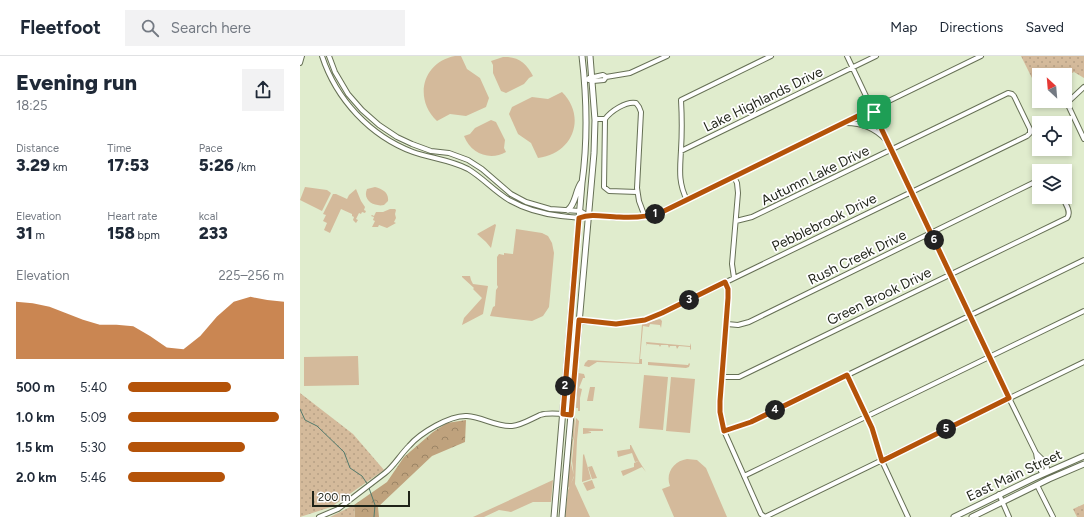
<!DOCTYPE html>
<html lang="en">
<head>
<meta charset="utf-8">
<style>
  body { margin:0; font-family:Figtree,sans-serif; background:#f2f2f3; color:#1f2937; height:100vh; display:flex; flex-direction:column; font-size:15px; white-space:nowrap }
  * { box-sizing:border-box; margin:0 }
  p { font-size:13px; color:#747a83 }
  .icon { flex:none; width:22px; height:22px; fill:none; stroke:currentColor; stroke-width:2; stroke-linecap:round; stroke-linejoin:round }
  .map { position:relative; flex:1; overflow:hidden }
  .details { display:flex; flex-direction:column; background:#fff; width:300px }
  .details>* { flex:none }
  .needle { width:26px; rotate:334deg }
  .buttons { position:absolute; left:732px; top:12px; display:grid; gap:8px }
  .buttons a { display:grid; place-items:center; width:40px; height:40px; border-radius:0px; background:#fff; box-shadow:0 2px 6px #0003; font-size:20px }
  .scale { position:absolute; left:12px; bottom:10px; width:98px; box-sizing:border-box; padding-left:4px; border:2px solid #1f2318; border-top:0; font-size:11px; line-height:14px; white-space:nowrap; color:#1f2318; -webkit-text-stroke:3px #fff; paint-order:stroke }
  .pin { position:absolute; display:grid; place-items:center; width:34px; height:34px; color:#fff; margin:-17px; border-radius:8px; box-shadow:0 2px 6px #0006 }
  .km { position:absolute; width:20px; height:20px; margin:-10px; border-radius:50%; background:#222; color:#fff; font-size:11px; line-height:20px; text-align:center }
  .round { display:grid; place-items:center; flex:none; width:42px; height:42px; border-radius:0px; background:#f2f2f3 }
  .head { display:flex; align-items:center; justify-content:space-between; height:68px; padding:0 16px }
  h1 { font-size:22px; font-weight:800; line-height:30px }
  .stats { display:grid; grid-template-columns:repeat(3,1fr); gap:6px; height:68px; padding:4px 16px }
  .stats div { display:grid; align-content:center }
  .stats b { font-size:17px; font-weight:800 }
  .stats small { font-size:11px; font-weight:400 }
  .stats p { font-size:11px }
  .chart { height:112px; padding:8px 16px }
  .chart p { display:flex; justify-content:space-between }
  .chart svg { width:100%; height:72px; margin-top:4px; fill:#b45309; opacity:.7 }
  ul { padding:0 16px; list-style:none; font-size:13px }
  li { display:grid; grid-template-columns:64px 48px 1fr; align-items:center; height:30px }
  li i { height:10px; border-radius:5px; background:#b45309 }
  header { display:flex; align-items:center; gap:24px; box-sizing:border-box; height:56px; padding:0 20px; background:#fff; border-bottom:1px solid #e0e1e3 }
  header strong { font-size:19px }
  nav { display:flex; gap:22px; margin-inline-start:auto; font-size:14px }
  .search { width:280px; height:36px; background:#f2f2f3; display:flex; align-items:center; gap:10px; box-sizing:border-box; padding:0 14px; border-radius:0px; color:#747a83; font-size:15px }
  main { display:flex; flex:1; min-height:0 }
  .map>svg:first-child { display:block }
</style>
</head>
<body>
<header>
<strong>Fleetfoot</strong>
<div class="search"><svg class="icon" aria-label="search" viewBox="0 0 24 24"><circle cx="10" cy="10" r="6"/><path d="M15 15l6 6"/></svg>Search here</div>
<nav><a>Map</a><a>Directions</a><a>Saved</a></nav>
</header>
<main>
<section class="details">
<div class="head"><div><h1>Evening run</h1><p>18:25</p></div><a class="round"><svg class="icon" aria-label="share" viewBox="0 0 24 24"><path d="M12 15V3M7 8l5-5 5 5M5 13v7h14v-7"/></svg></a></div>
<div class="stats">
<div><p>Distance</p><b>3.29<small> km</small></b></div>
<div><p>Time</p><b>17:53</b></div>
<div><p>Pace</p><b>5:26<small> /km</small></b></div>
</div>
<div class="stats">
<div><p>Elevation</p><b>31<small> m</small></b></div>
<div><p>Heart rate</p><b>158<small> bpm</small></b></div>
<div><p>kcal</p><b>233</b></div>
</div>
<div class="chart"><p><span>Elevation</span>225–256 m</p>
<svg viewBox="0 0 160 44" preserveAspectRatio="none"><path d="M0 44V9L10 10L20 12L30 16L40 20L50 23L60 23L70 24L80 30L90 37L100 38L110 30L120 18L130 9L140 6L150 8L160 9V44z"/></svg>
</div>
<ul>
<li><b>500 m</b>5:40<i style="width:66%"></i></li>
<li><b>1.0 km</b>5:09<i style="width:97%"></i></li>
<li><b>1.5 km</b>5:30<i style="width:75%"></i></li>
<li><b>2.0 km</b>5:46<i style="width:62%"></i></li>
</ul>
</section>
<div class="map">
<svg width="784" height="461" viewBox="0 0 784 461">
  <defs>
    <pattern id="forest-crowns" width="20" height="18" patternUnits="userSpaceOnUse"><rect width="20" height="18" fill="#bfa27d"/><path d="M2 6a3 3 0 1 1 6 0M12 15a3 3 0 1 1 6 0" fill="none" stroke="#9b8465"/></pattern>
    <pattern id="park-dots" width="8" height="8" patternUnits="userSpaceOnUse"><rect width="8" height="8" fill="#d4ba9b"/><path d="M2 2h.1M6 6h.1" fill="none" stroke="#b6a085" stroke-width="1.8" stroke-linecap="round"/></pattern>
  </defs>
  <rect width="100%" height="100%" fill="#e0eccd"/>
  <!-- grass -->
  <path fill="#d4ba9b" d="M155,0H161L167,13L180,22L189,42L186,51L166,60L150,58L137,65C113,42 123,6 155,0Z
    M203,1C218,0 227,8 233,20L229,22L224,28L206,37L201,35L193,17V9L191,5Z
    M262,36C287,61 273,98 238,102L231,87L218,78L209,58L212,51L232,41L248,43Z
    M191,64L196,66L205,84L204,92L206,96C190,105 171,98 164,80L170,78L175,72Z
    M5,131L27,134L31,137L22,155L0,144Z
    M75,131C83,133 89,137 88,145L84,149C75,151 62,145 67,133Z
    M56,133L61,145L65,151L64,154L66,155L65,157L62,156L61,158L59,157L56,163L58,164L56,167L53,164L54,161L52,160V158L41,153L30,177L24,174L27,167L23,165L26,159L23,158L33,138H36L47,143L49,139Z
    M90,153H95L96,154L95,158L96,162L94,166L96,167L87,172L79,169L78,171H72L75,165L73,164L74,161L71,160L72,159L74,160L76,156H83Z
    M195,168L196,169L191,192L186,186L177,178Z
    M216,173L242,177L248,180L252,187L254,197L249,251L243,260L232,265L190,260L193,251L195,250L196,234L198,231L197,229V201L199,198L204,199V197L213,198Z
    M162,220H170L171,224L173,228L188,230L183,258L162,269L164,262L182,242L173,233L174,232L162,221Z
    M360,263L362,265L361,272L360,269L350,268L349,271L343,270L340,303H342V308L297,306L289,311L284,310L285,307L288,304L339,307L342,268Z
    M346,286L390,290L391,287V293L390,294V291L379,290L377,293L376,290H370L369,292L368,289H361L360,291L359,289L347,288V290Z
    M58,300L59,329L4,330V301Z
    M348,306L388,309L389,307L390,308L389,311L386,312L348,309Z
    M278,317L284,318L285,321V322H283L279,332L282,333L280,342V355H278V352H276Z
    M344,319L368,321L363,374L339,372Z
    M371,321L395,323L390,377L366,375Z
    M290,331H295L293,345H287Z
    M276,362L279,365L277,384L275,428L290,461H265L268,434L274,421L272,405Z
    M275,363L274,382L273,385L271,407L274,420L270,430L267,433L272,383H273V381L272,380L273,365Z
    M283,372L303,373V375H288L291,376V377L283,378Z
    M330,389H331L339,405L335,406L332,397L318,401L317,395L330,393Z
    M284,398L291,423L282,426L283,399Z
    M387,403L397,404L406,412L427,461H374L362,433L370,430C365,417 374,405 387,403Z
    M339,405L346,416L342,411L323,420L321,415L334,411V407Z
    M292,410L297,422L292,423L288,411Z
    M253,424L251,446H233L211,456L199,454L184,461H173Z
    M292,424L295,432L287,435L283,427Z"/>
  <!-- forest -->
  <path fill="url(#forest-crowns)" d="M166,364L165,386L132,400L78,451L79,461H55L54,449L87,426L104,401L133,376L147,367Z"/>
  <!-- park -->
  <path fill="url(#park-dots)" d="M721,0H784V22L774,16L765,21V19H739V34H738Z
    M0,337L53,378L84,414L31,451L0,461Z
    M784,448V461H777L773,453Z
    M54,449L55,461H30Z"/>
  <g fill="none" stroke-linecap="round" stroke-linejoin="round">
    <!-- stream -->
    <path stroke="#537a6c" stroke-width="1" d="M0,353L5,364L17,370L44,396L50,412L62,420L68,429
      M69,432L75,449L74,461"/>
    <!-- minor casing -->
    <g stroke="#667055" stroke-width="6">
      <path id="minor" d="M22,0C36,43 70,80 113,96C130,102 151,104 168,113C183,122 194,135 209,144C225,153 243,158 261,160C271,161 277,163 287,159
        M29,0L35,16L48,38L62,54L79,69L97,81L112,88L131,95L149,97L168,104L182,113L211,138L226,146L250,153L280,155L287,159L321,162L345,161L365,154L681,0
        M547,0L709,342L736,397L742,403L747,412L746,416L741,415L737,403L736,397
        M0,7L2,0
        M289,22L303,19L306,21
        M285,23L293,25L304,24L306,21L330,17L367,0
        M784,31L769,45L768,49L784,83
        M295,63H305C311,55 326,45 336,47L339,51L341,56L337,132L339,145L345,161
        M305,63L304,131L309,135L337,136
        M546,67C562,67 575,72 586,84
        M381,95L576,0
        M434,121L437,127L438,137L432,208L434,222
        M387,144C378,127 380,113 381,94C382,78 382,61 381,44L471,0
        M425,226L428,233V242L420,345V356L425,377L461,458L465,461L784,306
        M279,265C306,267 331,270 356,260L727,80L730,77V73L714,40L712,38L708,37L452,161L436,165
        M427,268L438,269L449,266L739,124
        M547,319L572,372L582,405L608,461
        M422,321H439L767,162C772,156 765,147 762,141
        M424,375L451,366L784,204
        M444,420L784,255
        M737,429L753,461
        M699,438L709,461
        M19,461L38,453L85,417C94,410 100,399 109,390C120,377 150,359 167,360C183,361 196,371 212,370C222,369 231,363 240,359C250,356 261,358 271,359"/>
    </g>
    <!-- major casing -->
    <g stroke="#667055" stroke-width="7">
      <path id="major" d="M268,154C276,147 275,136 281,127
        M254,461L282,127C288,84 287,43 282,0
        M262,461L294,97L295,64L290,0
        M654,461L734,422L784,400
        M672,461L749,423L784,408"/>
    </g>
    <!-- minor -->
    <use href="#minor" stroke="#fff" stroke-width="4"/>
    <!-- major -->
    <use href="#major" stroke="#fff" stroke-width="5"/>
  </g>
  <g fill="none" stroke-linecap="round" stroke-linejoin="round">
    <!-- route casing -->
    <g stroke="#fff" stroke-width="8">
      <path id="route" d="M572,53L709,342L582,405L572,372L547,319L451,366L424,375L420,356V345L428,242V233L425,226L362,257L345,264L316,268L279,264L271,359L263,358L279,162C292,157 305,161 319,161C334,162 348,161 362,156Z"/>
    </g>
    <!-- route -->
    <use href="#route" stroke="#b45309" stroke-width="5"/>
  </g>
  <g text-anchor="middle" stroke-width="3.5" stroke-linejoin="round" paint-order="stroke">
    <!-- street labels -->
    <g font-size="14" fill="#1f2318" stroke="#fff">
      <text transform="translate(463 43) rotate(-26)" y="5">Lake Highlands Drive</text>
      <text transform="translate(515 119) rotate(-26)" y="5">Autumn Lake Drive</text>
      <text transform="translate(524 166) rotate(-26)" y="5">Pebblebrook Drive</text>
      <text transform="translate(557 201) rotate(-26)" y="5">Rush Creek Drive</text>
      <text transform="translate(579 240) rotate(-26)" y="5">Green Brook Drive</text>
      <text transform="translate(714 419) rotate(-25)" y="5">East Main Street</text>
    </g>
  </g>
</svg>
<div class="buttons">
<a><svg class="needle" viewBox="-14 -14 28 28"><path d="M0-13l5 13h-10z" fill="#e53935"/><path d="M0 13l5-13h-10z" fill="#747a83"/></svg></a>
<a><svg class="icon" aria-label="locate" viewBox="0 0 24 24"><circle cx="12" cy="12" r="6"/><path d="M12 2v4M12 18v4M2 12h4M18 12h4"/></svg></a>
<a><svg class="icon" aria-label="layers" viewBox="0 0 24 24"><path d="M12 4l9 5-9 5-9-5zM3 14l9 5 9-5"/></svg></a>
</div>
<div class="scale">200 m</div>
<div class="pin" style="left:574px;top:56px;background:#1e9e55"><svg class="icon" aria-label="arrive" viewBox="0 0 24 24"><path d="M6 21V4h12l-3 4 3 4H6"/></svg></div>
<b class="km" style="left:355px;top:158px">1</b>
<b class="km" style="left:265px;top:330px">2</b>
<b class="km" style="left:389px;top:244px">3</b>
<b class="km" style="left:475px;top:354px">4</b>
<b class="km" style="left:646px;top:373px">5</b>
<b class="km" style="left:634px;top:184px">6</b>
</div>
</main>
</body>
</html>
